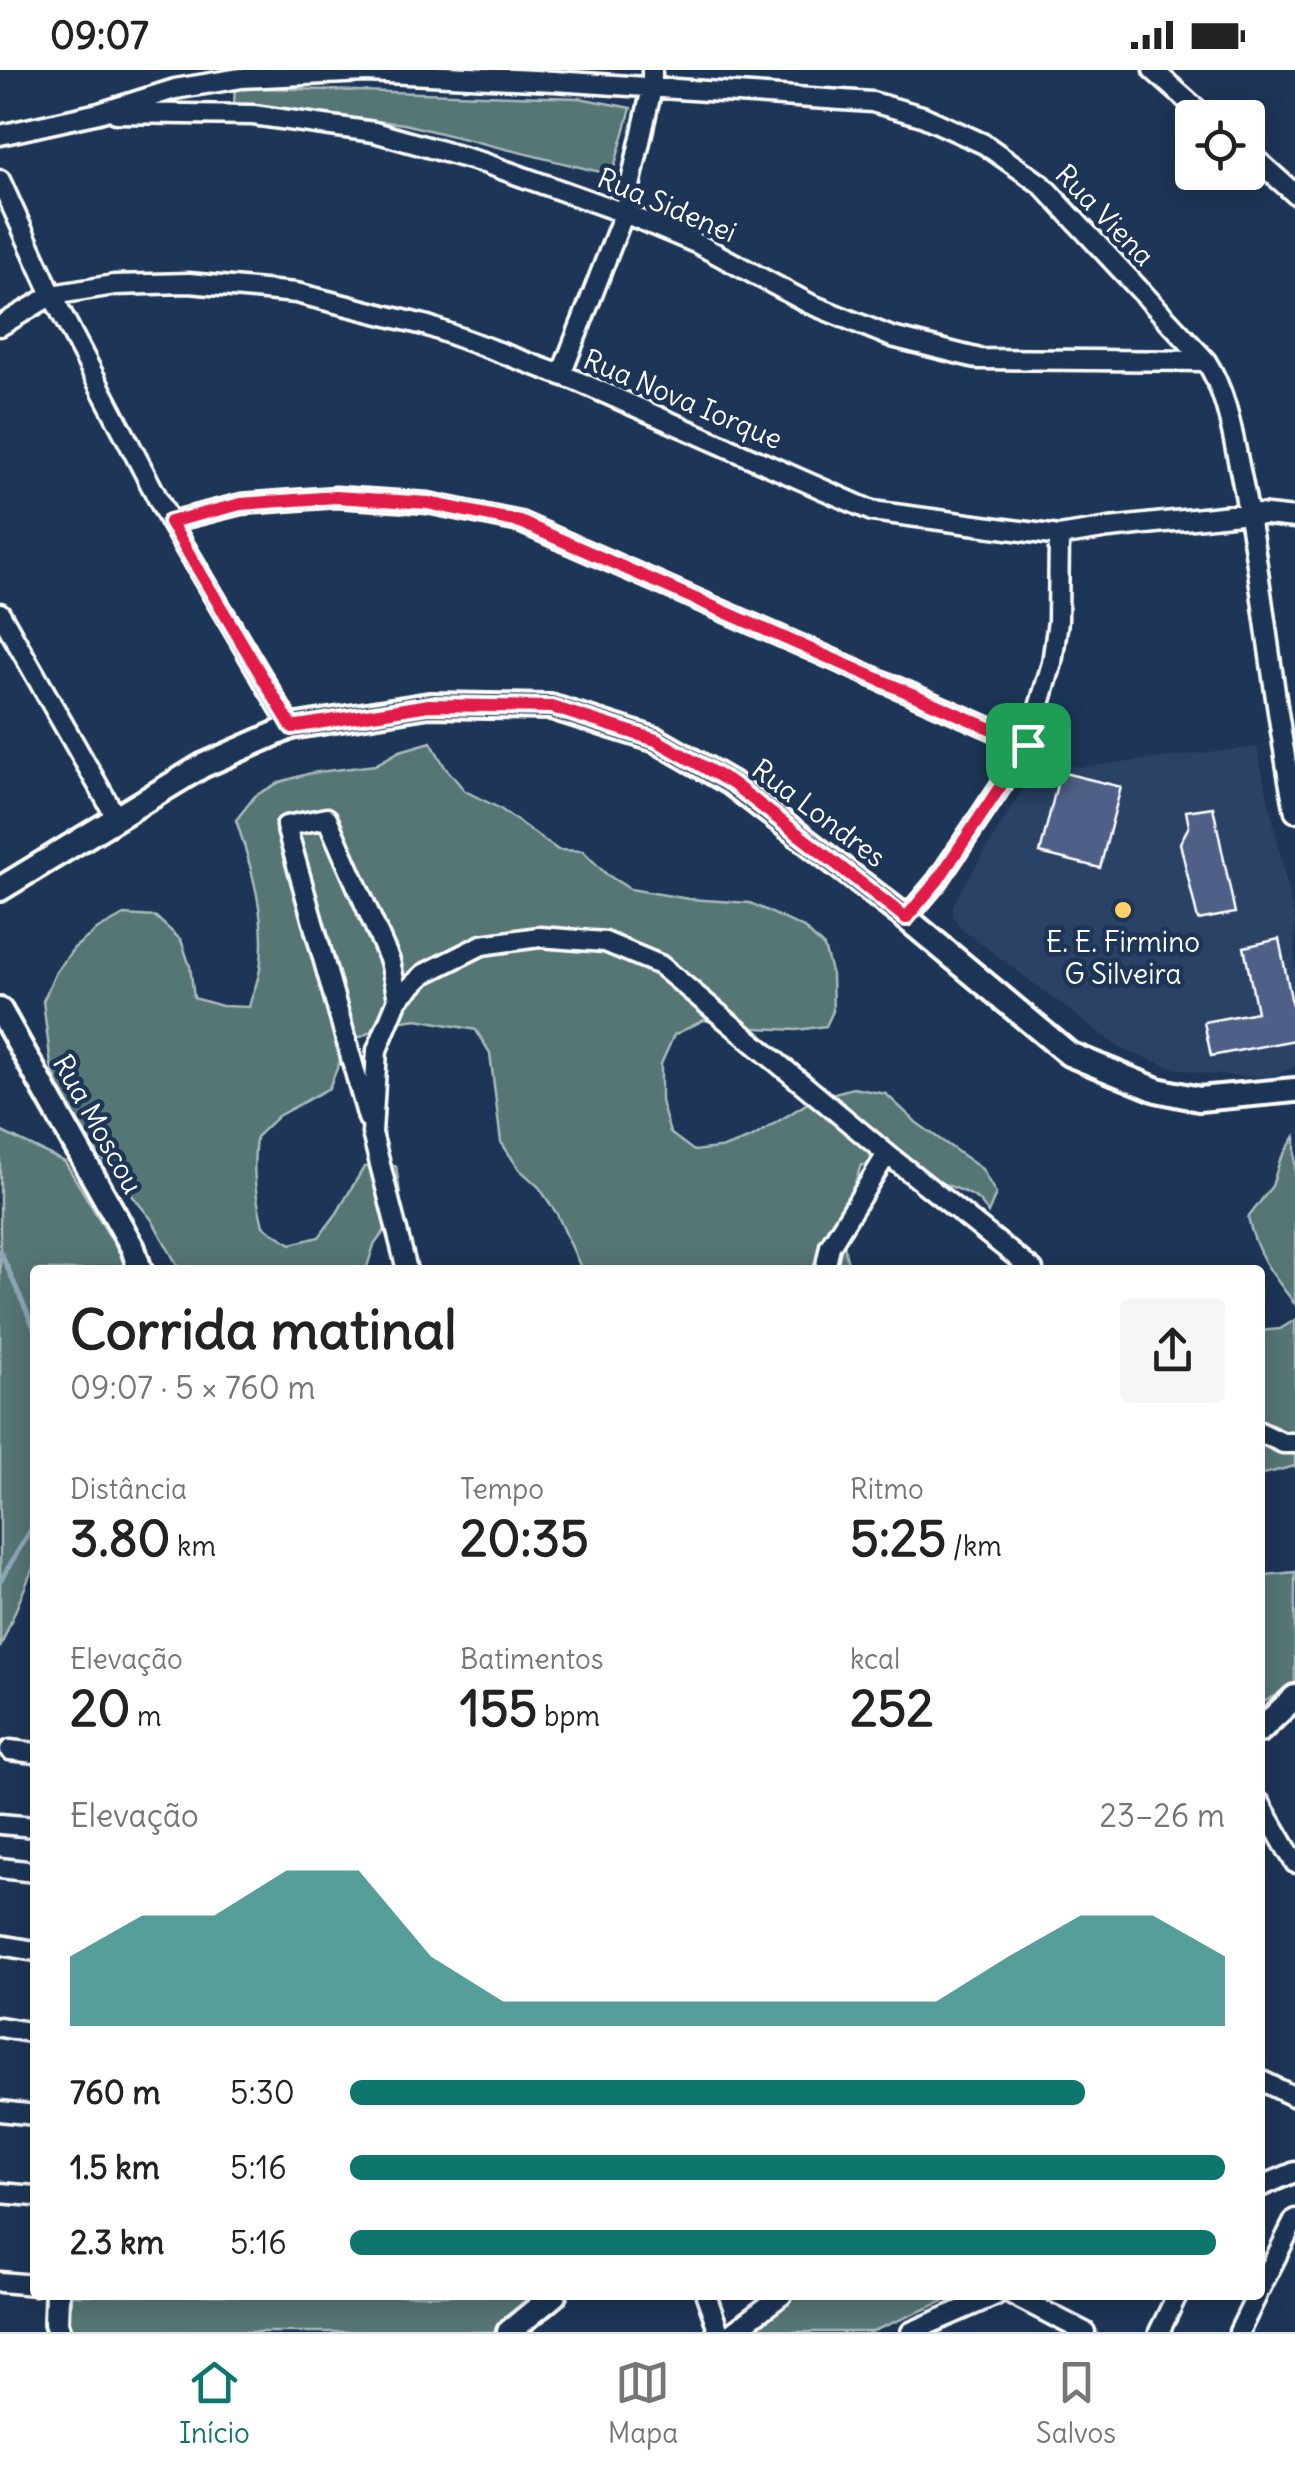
<!DOCTYPE html>
<html lang="pt">
<head>
<meta charset="utf-8">
<style>
  body { margin:0; font-family:Delius,sans-serif; background:#f6f6f6; color:#222; height:100vh; display:flex; flex-direction:column; font-size:38px; white-space:nowrap }
  * { box-sizing:border-box; margin:0 }
  p { font-size:32px; color:#767676 }
  .icon { flex:none; width:55px; height:55px; fill:none; stroke:currentColor; stroke-width:2; stroke-linecap:round; stroke-linejoin:round }
  .map { position:relative; flex:1; overflow:hidden }
  .details { position:absolute; left:30px; top:1195px; width:1235px; height:1035px; display:flex; flex-direction:column; background:#fff; border-radius:10px; box-shadow:0 5px 25px #0003 }
  .details>* { flex:none }
  .fabs { position:absolute; left:1175px; top:30px; display:grid; gap:20px }
  .fabs a { display:grid; place-items:center; width:90px; height:90px; border-radius:10px; background:#fff; box-shadow:0 5px 25px #0003; font-size:50px }
  .pin { position:absolute; display:grid; place-items:center; width:85px; height:85px; color:#fff; margin:-42px; border-radius:20px; box-shadow:0 5px 15px #0006 }
  .round { display:grid; place-items:center; flex:none; width:105px; height:105px; border-radius:10px; background:#f6f6f6 }
  .head { display:flex; align-items:center; justify-content:space-between; height:170px; padding:0 40px }
  h1 { font-size:55px; font-weight:800; line-height:75px }
  .metrics { display:grid; grid-template-columns:repeat(3,1fr); gap:15px; height:170px; padding:10px 40px }
  .metrics div { display:grid; align-content:center }
  .metrics b { font-size:50px; font-weight:800 }
  .metrics small { font-size:28px; font-weight:400 }
  .metrics p { font-size:28px }
  .chart { height:280px; padding:20px 40px }
  .chart p { display:flex; justify-content:space-between }
  .chart svg { width:100%; height:180px; margin-top:10px; fill:#0f766e; opacity:.7 }
  ul { padding:0 40px; list-style:none; font-size:32px }
  li { display:grid; grid-template-columns:160px 120px 1fr; align-items:center; height:75px }
  li i { height:25px; border-radius:12px; background:#0f766e }
  .status { display:flex; justify-content:space-between; align-items:center; height:70px; padding:0 50px; background:#fff; direction:ltr }
  .status svg { height:28px; fill:currentColor }
  .tabs { display:flex; justify-content:space-around; align-items:center; height:140px; border-top:2px solid #e0e0e0; background:#fff; font-size:28px; color:#767676 }
  .tabs a { display:grid; justify-items:center; gap:5px }
  .tabs .current { color:#0f766e }
  .map>svg:first-child { display:block }
</style>
</head>
<body>
<div class="status"><b>09:07</b><svg viewBox="0 0 49 12"><path d="M0 12V9h3v3zM5 12V6h3v6zM10 12V3h3v9zM15 12V0h3v12zM26 1h20v11H26zM47 4h2v5h-2z"/></svg></div>
<div class="map">
<svg width="1295" height="2262" viewBox="0 0 1295 2262">
  <rect width="100%" height="100%" fill="#1d3557"/>
  <filter id="ink" filterUnits="userSpaceOnUse"><feTurbulence type="fractalNoise" baseFrequency=".01" numOctaves="2"/><feDisplacementMap in="SourceGraphic" scale="20" xChannelSelector="R" yChannelSelector="G"/><feConvolveMatrix kernelMatrix="1 2 1 2 8 2 1 2 1" color-interpolation-filters="sRGB"/></filter>
  <g filter="url(#ink)">
    <!-- built -->
    <path fill="#2c4266" d="M1257,677L1295,852V997L1291,999L1272,1006L1252,1007L1206,1004L1171,997L1121,979L960,858L953,846V834L1040,691L1082,697Z"/>
    <!-- green -->
    <path fill="#567575" stroke="#aababa" stroke-width="2.5" d="M235,17L579,28L631,38L612,105L404,54L234,35Z
      M431,672L445,697L465,721L499,738L558,780L583,781L606,804L630,819L689,829L750,833L804,858L824,877L832,905L833,941L826,956L797,960L737,957L704,950L674,965L661,994V1031L670,1063L694,1081L726,1077L751,1068L816,1028L853,1018L886,1024L917,1053L982,1099L996,1124L988,1143C985,1138 982,1133 978,1130C963,1115 884,1098 861,1095C849,1132 836,1162 850,1200H582L557,1144L539,1117L519,1099L501,1072L490,983L476,960L417,949L389,953L358,968L340,991L329,1018L278,1046L256,1067C252,1100 255,1123 263,1156L291,1174L319,1167L337,1143L364,1097L396,1096L400,1124L392,1151L374,1175L366,1200H180L152,1150L88,1071L60,1021L51,995L43,931L56,902L74,878L98,859L124,845L156,847L181,870L190,896L194,928L222,936L249,937C252,925 258,912 260,899C268,851 251,795 236,750L255,726L280,712L311,703L375,695L400,681Z
      M0,1061L65,1092L122,1187L125,1200H35V1493L0,1578Z
      M1295,1066V1234C1272,1204 1257,1186 1248,1148L1272,1116L1280,1090Z
      M1295,1250V1396L1260,1405V1261L1280,1259Z
      M1295,1502V1621L1281,1622L1260,1634V1510L1266,1505Z
      M66,2225H557L515,2262H71Z
      M786,2225H958L871,2262H761L755,2246Z"/>
    <g fill="none" stroke-linecap="round" stroke-linejoin="round">
      <!-- stream -->
      <path stroke="#8ea7b8" stroke-width="5" d="M0,1181L35,1260
        M0,1511L35,1453"/>
    </g>
    <!-- building -->
    <path fill="#506188" stroke="#fff" stroke-width="2.5" d="M1060,702L1121,717L1100,798L1040,783Z
      M1213,737L1235,843L1198,850L1180,773L1189,756L1186,741Z
      M1279,869L1295,948V970L1211,986L1204,952L1257,942L1244,877Z"/>
    <g fill="none" stroke-linecap="round" stroke-linejoin="round">
      <!-- minor casing -->
      <g stroke="#fff" stroke-width="25">
        <path id="minor" d="M1153,0L1207,48
          M116,43L253,45L374,62L484,93L624,143L698,174L810,234L892,267L980,289L1206,291
          M0,65L99,43L175,19L241,8L366,2L554,11L872,32L922,46L984,74L1042,115L1206,291C1227,324 1232,362 1240,400C1264,513 1272,629 1295,742
          M1248,82L1295,124
          M0,110L52,225L170,452L291,657
          M0,256L52,225L114,215L189,213L296,223L428,256L575,310L872,441L1059,466L1109,458L1249,443L1295,448
          M561,305L624,143L652,18V0
          M170,452L241,434L336,427L428,433L520,452L1028,675
          M0,543L116,747
          M906,848L938,810L1028,675L1052,593L1058,551L1059,466
          M368,1048L286,756L327,748L390,891L398,929
          M407,1200L372,1063L377,980L398,929L424,904L482,875L539,867L605,872L660,895L887,1084L1033,1200
          M825,1200L830,1176L887,1084
          M1260,1362L1283,1373H1295
          M10,1680L35,1683
          M1260,1733L1295,1793
          M0,1754L35,1757
          M0,1798L35,1802
          M0,1875L35,1881
          M0,1957L35,1963
          M1260,2010L1295,2027
          M0,2041L35,2045
          M1260,2117L1295,2102
          M0,2123L35,2126
          M0,2212L35,2215
          M1260,2219L1295,2149
          M706,2225L719,2262
          M1013,2225L1085,2262
          M733,2262L782,2225
          M911,2262L996,2225
          M1159,2262L1177,2225
          M1239,2262L1257,2225"/>
      </g>
      <!-- tertiary casing -->
      <g stroke="#fff" stroke-width="30">
        <path id="tertiary" d="M0,819L202,696L291,657L429,635L551,637L656,670L731,713L906,848L1069,984L1157,1020L1199,1029L1295,1020
          M0,940L133,1178L140,1200
          M1260,1660L1295,1627
          M57,2225L56,2253L59,2262
          M509,2262L554,2225"/>
      </g>
      <!-- minor -->
      <use href="#minor" stroke="#1d3557" stroke-width="18"/>
      <!-- tertiary -->
      <use href="#tertiary" stroke="#1d3557" stroke-width="22"/>
    </g>
  </g>
  <g fill="none" stroke-linecap="round" stroke-linejoin="round" filter="url(#ink)">
    <!-- route casing -->
    <g stroke="#fff" stroke-width="20">
      <path id="route" d="M336,427L428,433L520,452L1028,675L938,810L906,848L732,713L656,670L552,637L429,635L292,657L170,452L241,434Z"/>
    </g>
    <!-- route -->
    <use href="#route" stroke="#e11d48" stroke-width="12"/>
  </g>
  <!-- markers -->
  <circle fill="#ffd166" stroke="#1d3557" stroke-width="4" cx="1123" cy="840" r="10"/>
  <g text-anchor="middle" stroke-width="9" stroke-linejoin="round" paint-order="stroke">
    <!-- street labels -->
    <g font-size="28" fill="#fff" stroke="#1d3557">
      <text transform="translate(667 135) rotate(23)" y="10">Rua Sidenei</text>
      <text transform="translate(1105 145) rotate(46)" y="10">Rua Viena</text>
      <text transform="translate(683 329) rotate(23)" y="10">Rua Nova Iorque</text>
      <text transform="translate(819 743) rotate(37)" y="10">Rua Londres</text>
      <text transform="translate(98 1054) rotate(61)" y="10">Rua Moscou</text>
    </g>
    <!-- poi labels -->
    <g font-size="28" fill="#fff" stroke="#1d3557">
      <text x="1123" y="882">E. E. Firmino<tspan x="1123" dy="32">G Silveira</tspan></text>
    </g>
  </g>
</svg>
<div class="fabs">
<a><svg class="icon" aria-label="locate" viewBox="0 0 24 24"><circle cx="12" cy="12" r="6"/><path d="M12 2v4M12 18v4M2 12h4M18 12h4"/></svg></a>
</div>
<div class="pin" style="left:1028px;top:675px;background:#1e9e55"><svg class="icon" aria-label="arrive" viewBox="0 0 24 24"><path d="M6 21V4h12l-3 4 3 4H6"/></svg></div>
<section class="details">
<div class="head"><div><h1>Corrida matinal</h1><p>09:07 · 5 × 760 m</p></div><a class="round"><svg class="icon" aria-label="share" viewBox="0 0 24 24"><path d="M12 15V3M7 8l5-5 5 5M5 13v7h14v-7"/></svg></a></div>
<div class="metrics">
<div><p>Distância</p><b>3.80<small> km</small></b></div>
<div><p>Tempo</p><b>20:35</b></div>
<div><p>Ritmo</p><b>5:25<small> /km</small></b></div>
</div>
<div class="metrics">
<div><p>Elevação</p><b>20<small> m</small></b></div>
<div><p>Batimentos</p><b>155<small> bpm</small></b></div>
<div><p>kcal</p><b>252</b></div>
</div>
<div class="chart"><p><span>Elevação</span>23–26 m</p>
<svg viewBox="0 0 160 44" preserveAspectRatio="none"><path d="M0 44V27L10 17L20 17L30 6L40 6L50 27L60 38L70 38L80 38L90 38L100 38L110 38L120 38L130 27L140 17L150 17L160 27V44z"/></svg>
</div>
<ul>
<li><b>760 m</b>5:30<i style="width:84%"></i></li>
<li><b>1.5 km</b>5:16<i style="width:100%"></i></li>
<li><b>2.3 km</b>5:16<i style="width:99%"></i></li>
</ul>
</section>
</div>
<nav class="tabs">
<a class="current"><svg class="icon" aria-label="home" viewBox="0 0 24 24"><path d="M3 11l9-7 9 7M6 9v11h12V9"/></svg>Início</a>
<a><svg class="icon" aria-label="map" viewBox="0 0 24 24"><path d="M3 6l6-2 6 2 6-2v14l-6 2-6-2-6 2zM9 4v14M15 6v14"/></svg>Mapa</a>
<a><svg class="icon" aria-label="saved" viewBox="0 0 24 24"><path d="M7 4h10v16l-5-4-5 4z"/></svg>Salvos</a>
</nav>
</body>
</html>
